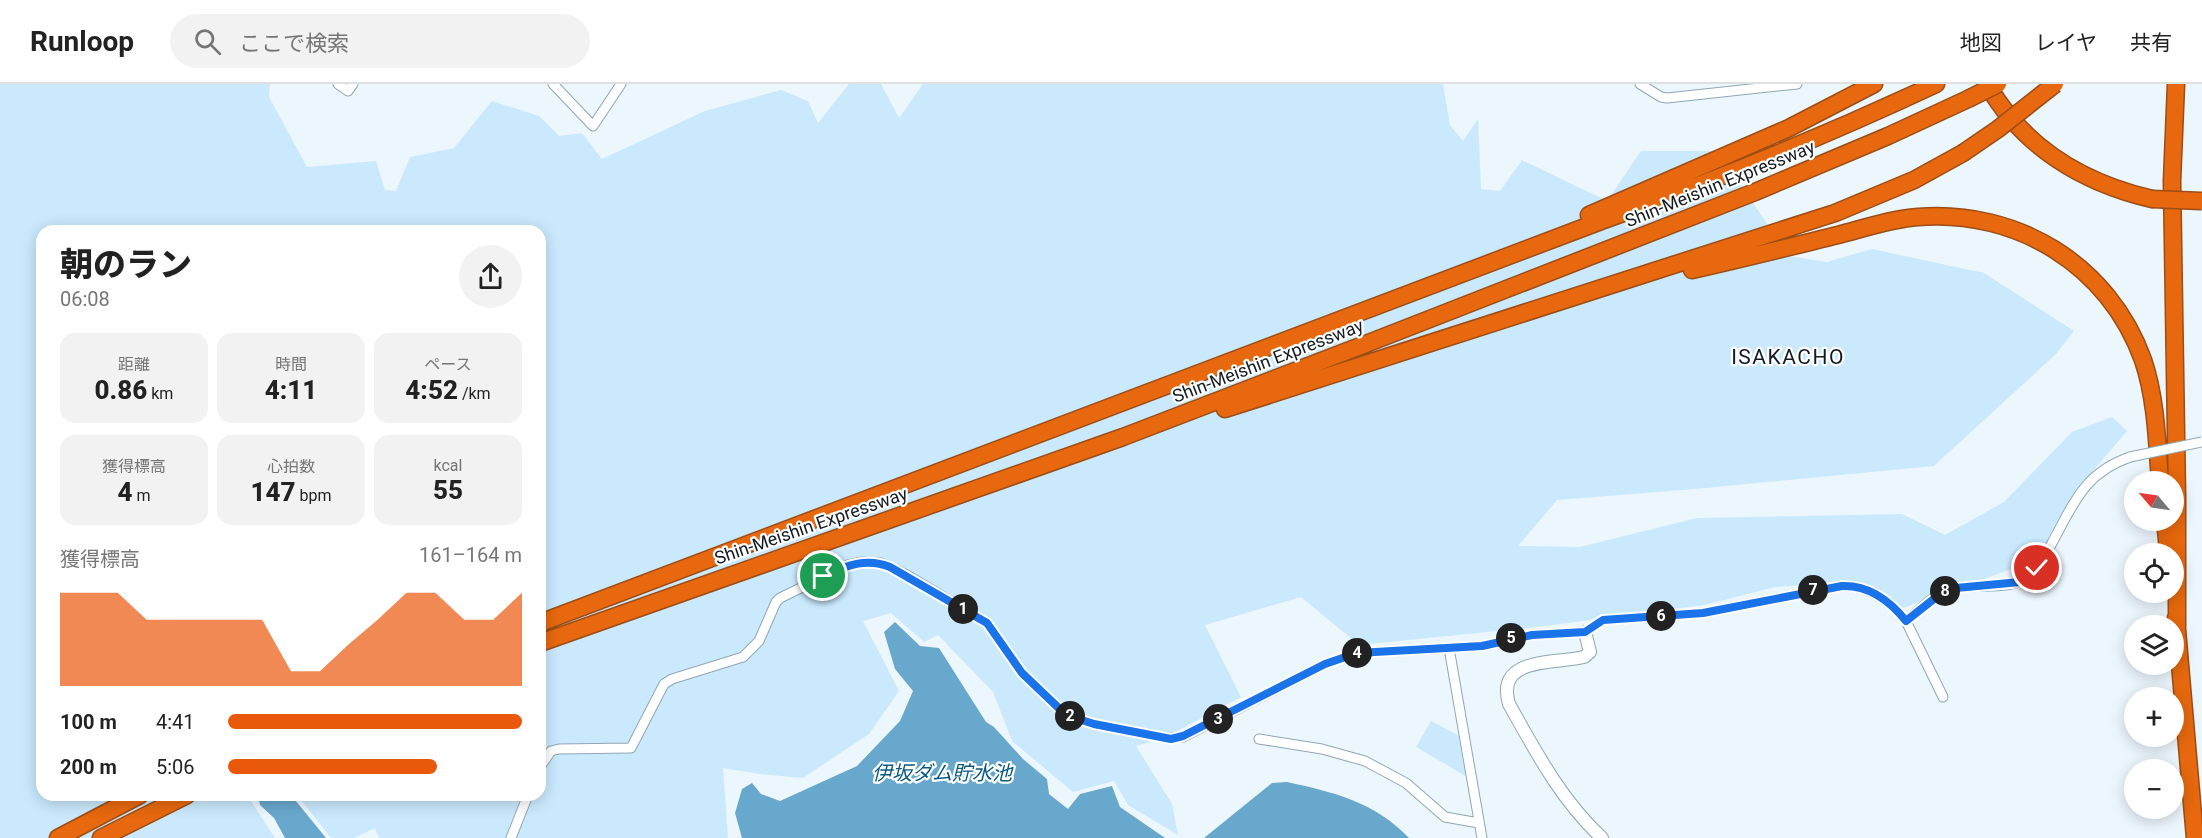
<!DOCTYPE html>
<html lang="ja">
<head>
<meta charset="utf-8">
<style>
  body { margin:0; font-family:Roboto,"Noto Sans JP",sans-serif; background:#f2f2f2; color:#222; height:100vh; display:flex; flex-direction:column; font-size:22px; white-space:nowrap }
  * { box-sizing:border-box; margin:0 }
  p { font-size:20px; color:#767676 }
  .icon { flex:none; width:33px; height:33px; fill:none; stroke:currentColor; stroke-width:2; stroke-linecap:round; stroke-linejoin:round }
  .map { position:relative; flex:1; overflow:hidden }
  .sheet { position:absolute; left:36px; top:141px; width:510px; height:576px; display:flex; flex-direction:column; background:#fff; border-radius:18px; box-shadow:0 3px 15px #0003 }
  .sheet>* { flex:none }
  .needle { width:39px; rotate:299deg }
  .fabs { position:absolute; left:2124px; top:387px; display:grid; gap:12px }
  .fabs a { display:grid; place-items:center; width:60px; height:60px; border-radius:50%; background:#fff; box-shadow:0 3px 15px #0003; font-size:30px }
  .pin { position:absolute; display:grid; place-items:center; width:51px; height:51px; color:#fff; margin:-26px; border:3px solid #fff; border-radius:50%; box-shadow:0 2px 6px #0007 }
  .km { position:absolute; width:30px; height:30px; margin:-15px; border-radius:50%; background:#222; color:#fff; font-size:16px; line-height:30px; text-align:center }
  .round { display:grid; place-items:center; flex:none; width:63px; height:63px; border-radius:32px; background:#f2f2f2 }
  .summary { display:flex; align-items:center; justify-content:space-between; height:102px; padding:0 24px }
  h1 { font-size:33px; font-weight:800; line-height:45px }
  .metrics { display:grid; grid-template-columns:repeat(3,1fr); gap:9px; height:102px; padding:6px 24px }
  .metrics div { display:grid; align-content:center; border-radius:15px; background:#f2f2f2; text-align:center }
  .metrics b { font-size:26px; font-weight:800 }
  .metrics small { font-size:16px; font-weight:400 }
  .metrics p { font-size:16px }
  .chart { height:168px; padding:12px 24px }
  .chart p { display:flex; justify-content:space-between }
  .chart svg { width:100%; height:108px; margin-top:6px; fill:#ea580c; opacity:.7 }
  ul { padding:0 24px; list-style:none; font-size:20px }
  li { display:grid; grid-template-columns:96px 72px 1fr; align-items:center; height:45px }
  li i { height:15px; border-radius:8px; background:#ea580c }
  header { display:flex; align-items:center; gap:36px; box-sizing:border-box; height:84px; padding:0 30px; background:#fff; border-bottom:2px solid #e0e0e0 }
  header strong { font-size:28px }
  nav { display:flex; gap:33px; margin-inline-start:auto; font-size:21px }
  .search { width:420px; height:54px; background:#f2f2f2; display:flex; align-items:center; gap:15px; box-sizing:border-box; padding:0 21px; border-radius:33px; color:#767676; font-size:22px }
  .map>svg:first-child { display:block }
</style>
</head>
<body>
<header>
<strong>Runloop</strong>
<div class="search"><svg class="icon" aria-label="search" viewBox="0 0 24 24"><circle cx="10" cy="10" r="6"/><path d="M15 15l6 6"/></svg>ここで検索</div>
<nav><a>地図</a><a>レイヤ</a><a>共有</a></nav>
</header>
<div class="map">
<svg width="2202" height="754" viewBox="0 0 2202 754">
  <rect width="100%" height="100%" fill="#ecf6fd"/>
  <!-- green -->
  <path fill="#cae9fd" d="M0,0H270L269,13L307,83L376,77L385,106L396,107L410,73L454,64L492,17L539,32L559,52L582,49L602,75L705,27L781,6L808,17L818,39L849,0H881L899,34L923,0H1443L1450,41L1463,57L1478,35L1481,105L1500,107L1522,76L1607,117L1641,67H1719L1788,172L1827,178L1872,165L1984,189L2074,247L2055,271L1934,382L1695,405L1557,416L1518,462L1580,463L1697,434L1902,430L1945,451L2004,418L2072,348L2112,333L2127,347L2081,401L2037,476L1903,524L1843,499L1775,503L1704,521L1537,543L1359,561L1301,513L1205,541L1241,613L1164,654L1136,662L1172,720L1178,751L1128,721L1114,697L1073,708L1012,657L993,608L938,551L924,558L891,529L863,537L899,607L869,650L803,694L760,690L723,684L728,754H379L375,744L354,754H331L297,711H540V147H42V711H247L275,754H0Z
    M1431,637L1463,654L1469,694L1416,663Z"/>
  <!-- water -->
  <path fill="#69a8cd" d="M895,538L920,562L939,564L986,638L994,643L1023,675L1047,695L1049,710L1068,725L1080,710L1112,702L1120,723L1165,754H742L735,729L742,705L752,699L761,710L780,717L857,682L900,637L913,607L895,585L884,548Z
    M1287,698C1333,708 1375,718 1409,754H1204L1272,699Z
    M258,711H291L326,754H285L274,734L260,721Z"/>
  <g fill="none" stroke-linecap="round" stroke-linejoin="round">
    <!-- minor casing -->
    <g stroke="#8fa7b7" stroke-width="11">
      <path id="minor" d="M338,0L348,7L353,0
        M553,0L593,42L621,0
        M1640,0L1661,13L1667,14L1797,0
        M1906,537C1919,527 1933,511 1947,506C1970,498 2010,508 2028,493C2039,484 2046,471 2052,459C2074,419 2084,389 2130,373
        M1449,564L1482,754
        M1259,655L1322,665L1365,677L1406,699L1445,733L1479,739
        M540,683L551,667L559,665L631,664L664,600L672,595L743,573L759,557L776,518L780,514L848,481L862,478L881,479L907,491L987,539L1022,589L1066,631L1094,640L1167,654L1183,653L1325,580L1357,569L1482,562L1532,551L1585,548L1603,536L1703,529L1841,502C1867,501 1890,517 1906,537L1943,613
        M511,754L528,711"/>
    </g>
    <!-- tertiary casing -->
    <g stroke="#8fa7b7" stroke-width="14">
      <path id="tertiary" d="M1585,548L1590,568L1584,573C1556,580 1495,572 1509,620C1536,668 1561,716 1602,754"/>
    </g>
    <!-- motorway casing -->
    <g stroke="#9c4d15" stroke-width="19">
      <path id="motorway" d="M1987,0C2023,63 2083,99 2152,115
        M2176,0L2172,97L2177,412V543
        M1589,131L1789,44L1874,0
        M1692,186C1741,175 1789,163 1838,151C1865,144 1891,135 1918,133C2017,125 2109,181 2143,276C2156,314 2157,357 2160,398
        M1225,325L1835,129L1914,96L1963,69
        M2165,436L2168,466
        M2176,534L2195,754
        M540,539L1601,137C1715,97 1827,51 1936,0
        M540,559L1123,353L1376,256L1755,108L1888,52L1968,15
        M58,754L140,711
        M101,754L187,711"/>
    </g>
    <!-- minor -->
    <use href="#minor" stroke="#fff" stroke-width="9"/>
    <!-- tertiary -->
    <use href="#tertiary" stroke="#fff" stroke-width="12"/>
    <!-- motorway -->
    <use href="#motorway" stroke="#e7680e" stroke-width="16"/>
    <!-- minor-bridge casing -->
    <g stroke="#8fa7b7" stroke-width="11" stroke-linecap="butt">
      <path id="minor-bridge" d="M2130,373L2202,358"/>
    </g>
    <!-- motorway-bridge casing -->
    <g stroke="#9c4d15" stroke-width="19" stroke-linecap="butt">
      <path id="motorway-bridge" d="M1968,15L1998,0
        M1963,69L1998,45L2055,0
        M2152,115L2202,117"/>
    </g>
    <!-- minor-bridge -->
    <use href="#minor-bridge" stroke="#fff" stroke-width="9"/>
    <!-- motorway-bridge -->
    <use href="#motorway-bridge" stroke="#e7680e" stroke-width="16"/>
  </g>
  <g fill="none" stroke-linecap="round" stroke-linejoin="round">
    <!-- route casing -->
    <g stroke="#fff" stroke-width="12">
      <path id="route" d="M823,492C846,482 866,473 890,483L987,539L1022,589L1066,631L1094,640L1171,655L1183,652L1325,580L1357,569L1482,562L1532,551L1585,548L1603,536L1703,529L1842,502C1868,501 1890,517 1906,537L1944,507L1956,504L2020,498L2026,495L2037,484"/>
    </g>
    <!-- route -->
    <use href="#route" stroke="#1a73e8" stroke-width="8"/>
  </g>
  <g text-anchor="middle" stroke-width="4.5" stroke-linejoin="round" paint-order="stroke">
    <!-- street labels -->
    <g font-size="18" fill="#121b21" stroke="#fff">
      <text transform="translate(1720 100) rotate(-22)" y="6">Shin-Meishin Expressway</text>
      <text transform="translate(1268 277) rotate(-21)" y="6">Shin-Meishin Expressway</text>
      <text transform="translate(811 442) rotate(-19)" y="6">Shin-Meishin Expressway</text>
    </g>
    <!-- water labels -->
    <g font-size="20" font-style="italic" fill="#085a7f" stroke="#fff">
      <text x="942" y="696">伊坂ダム貯水池</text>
    </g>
    <!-- quarter labels -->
    <g font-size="21" letter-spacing="1.5" fill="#121b21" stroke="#fff">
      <text x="1788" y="280">ISAKACHO</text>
    </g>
  </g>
</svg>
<div class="fabs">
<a><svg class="needle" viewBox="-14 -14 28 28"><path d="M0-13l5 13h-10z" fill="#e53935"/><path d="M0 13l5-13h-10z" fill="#767676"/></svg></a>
<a><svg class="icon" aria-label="locate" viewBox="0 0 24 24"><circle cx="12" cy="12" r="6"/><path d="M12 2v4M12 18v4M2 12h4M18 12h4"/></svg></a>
<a><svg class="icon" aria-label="layers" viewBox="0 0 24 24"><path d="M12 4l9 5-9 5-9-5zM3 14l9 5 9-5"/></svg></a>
<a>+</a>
<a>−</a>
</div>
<div class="pin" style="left:823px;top:492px;background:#1e9e55"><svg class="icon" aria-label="arrive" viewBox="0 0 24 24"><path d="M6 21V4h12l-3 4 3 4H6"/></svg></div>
<div class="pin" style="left:2037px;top:484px;background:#d93025"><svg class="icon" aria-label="check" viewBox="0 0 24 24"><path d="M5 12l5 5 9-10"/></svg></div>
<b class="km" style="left:963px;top:525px">1</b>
<b class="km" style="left:1070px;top:632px">2</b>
<b class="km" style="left:1218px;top:635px">3</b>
<b class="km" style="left:1357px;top:569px">4</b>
<b class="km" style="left:1511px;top:554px">5</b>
<b class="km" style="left:1661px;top:532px">6</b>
<b class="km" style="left:1813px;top:506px">7</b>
<b class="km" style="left:1945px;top:507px">8</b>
<section class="sheet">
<div class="summary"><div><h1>朝のラン</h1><p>06:08</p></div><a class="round"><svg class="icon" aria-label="share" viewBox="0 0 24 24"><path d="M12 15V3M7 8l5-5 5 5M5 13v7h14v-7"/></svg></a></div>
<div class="metrics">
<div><p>距離</p><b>0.86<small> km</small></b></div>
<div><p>時間</p><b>4:11</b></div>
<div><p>ペース</p><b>4:52<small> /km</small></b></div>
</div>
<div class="metrics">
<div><p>獲得標高</p><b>4<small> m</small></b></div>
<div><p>心拍数</p><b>147<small> bpm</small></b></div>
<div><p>kcal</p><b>55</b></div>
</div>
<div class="chart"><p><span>獲得標高</span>161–164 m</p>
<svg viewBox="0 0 160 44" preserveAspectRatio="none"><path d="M0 44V6L10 6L20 6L30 17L40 17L50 17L60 17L70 17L80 38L90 38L100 27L110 17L120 6L130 6L140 17L150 17L160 6V44z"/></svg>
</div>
<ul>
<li><b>100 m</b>4:41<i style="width:100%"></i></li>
<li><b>200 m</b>5:06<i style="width:71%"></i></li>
</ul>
</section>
</div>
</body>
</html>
